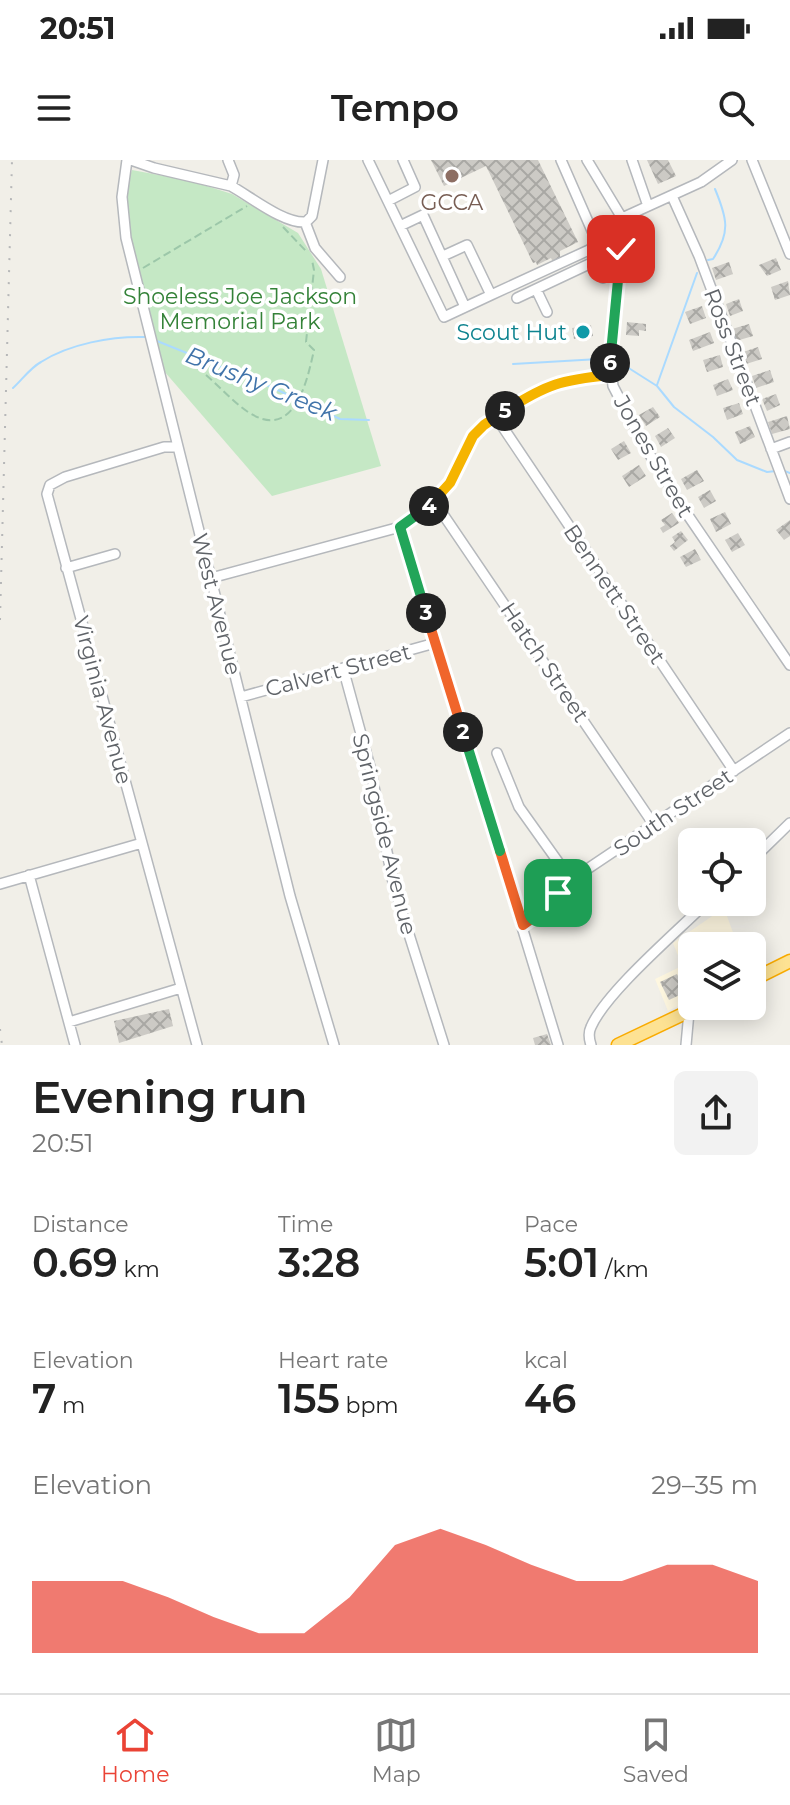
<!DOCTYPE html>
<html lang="en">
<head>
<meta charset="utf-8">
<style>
  body { margin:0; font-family:Montserrat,sans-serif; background:#f2f2f2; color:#222; height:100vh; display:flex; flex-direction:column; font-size:30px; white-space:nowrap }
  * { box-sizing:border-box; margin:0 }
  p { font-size:26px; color:#767676 }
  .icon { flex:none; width:44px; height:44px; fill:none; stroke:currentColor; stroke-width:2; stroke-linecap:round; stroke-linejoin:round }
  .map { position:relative; height:885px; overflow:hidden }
  .sheet { display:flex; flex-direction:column; background:#fff; flex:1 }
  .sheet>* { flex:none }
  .fabs { position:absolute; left:678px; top:668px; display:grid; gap:16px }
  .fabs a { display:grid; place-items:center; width:88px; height:88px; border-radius:12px; background:#fff; box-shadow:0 4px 20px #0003; font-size:40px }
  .pin { position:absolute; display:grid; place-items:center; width:68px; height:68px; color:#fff; margin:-34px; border-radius:16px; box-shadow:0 4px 12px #0006 }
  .km { position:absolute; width:40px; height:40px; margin:-20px; border-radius:50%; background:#222; color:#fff; font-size:22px; line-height:40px; text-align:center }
  .round { display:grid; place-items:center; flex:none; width:84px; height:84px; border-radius:12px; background:#f2f2f2 }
  .summary { display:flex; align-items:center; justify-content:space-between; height:136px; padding:0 32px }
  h1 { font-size:44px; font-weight:600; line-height:60px }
  .metrics { display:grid; grid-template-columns:repeat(3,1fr); gap:12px; height:136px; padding:8px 32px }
  .metrics div { display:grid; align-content:center }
  .metrics b { font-size:40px; font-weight:600 }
  .metrics small { font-size:22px; font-weight:400 }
  .metrics p { font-size:22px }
  .chart { height:224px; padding:16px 32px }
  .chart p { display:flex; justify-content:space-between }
  .chart svg { width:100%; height:144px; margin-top:8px; fill:#ea4335; opacity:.7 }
  .status { display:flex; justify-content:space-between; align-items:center; height:56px; padding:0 40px; background:#fff; direction:ltr }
  .status svg { height:22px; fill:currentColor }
  header { display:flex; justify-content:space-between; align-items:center; height:104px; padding:0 32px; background:#fff; font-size:36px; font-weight:600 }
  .tabs { display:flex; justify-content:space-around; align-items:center; height:112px; border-top:2px solid #e0e0e0; background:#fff; font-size:22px; color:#767676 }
  .tabs a { display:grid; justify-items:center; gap:4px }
  .tabs .on { color:#ea4335 }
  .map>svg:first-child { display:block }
</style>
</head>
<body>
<div class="status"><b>20:51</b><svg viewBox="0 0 49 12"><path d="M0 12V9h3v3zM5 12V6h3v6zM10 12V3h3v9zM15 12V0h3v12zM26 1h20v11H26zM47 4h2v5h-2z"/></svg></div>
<header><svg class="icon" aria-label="menu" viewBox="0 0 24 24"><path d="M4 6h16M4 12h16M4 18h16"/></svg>Tempo<svg class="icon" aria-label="search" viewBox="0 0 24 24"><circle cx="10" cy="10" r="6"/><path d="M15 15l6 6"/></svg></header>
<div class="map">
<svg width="790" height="885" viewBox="0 0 790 885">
  <defs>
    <pattern id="building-cross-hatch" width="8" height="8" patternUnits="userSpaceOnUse" patternTransform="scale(2)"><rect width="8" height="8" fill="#cccac5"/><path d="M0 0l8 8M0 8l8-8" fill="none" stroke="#a9a8a4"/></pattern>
  </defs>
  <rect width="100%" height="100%" fill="#f1efe8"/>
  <!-- commercial -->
  <path fill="#fef7e0" d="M724,748L738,786H692V839L668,851L655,819L682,806L673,783Z"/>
  <!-- green -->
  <path fill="#c5e8c5" d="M132,10L191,21L232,34L298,73L321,109L381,306L272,336L164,211L130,81L126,28Z"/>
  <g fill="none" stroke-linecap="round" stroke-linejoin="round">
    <!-- stream -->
    <path stroke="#aadaff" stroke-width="2" d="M708,100L713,99C731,72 727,58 715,29
      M157,181L271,227L340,259L369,260
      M616,200L657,226L674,247L713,277L737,300L767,312L776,311
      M513,204L599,199
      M657,225L697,113
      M13,228C22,220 30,208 41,202C69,184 112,176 145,177
      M782,310L790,313"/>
  </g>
  <!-- building -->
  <path fill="url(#building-cross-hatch)" d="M431,0H538L578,82L560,91V100L553,102L551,98L537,105L536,102L533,103L486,6L444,26Z
    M647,0H668L676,16L658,24Z
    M776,98L781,110L767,116L759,105Z
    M729,102L733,114L716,120L712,108Z
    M788,121L790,135L775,140L771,127Z
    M739,139L743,151L730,156L726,144Z
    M702,146L706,158L690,164L685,152Z
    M627,162L646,164V171L639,170V176L626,175Z
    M749,164L753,176L736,181L732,169Z
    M591,165L593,176L574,179L572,168Z
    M710,172L714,183L693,191L689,180Z
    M758,187L762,199L746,204L743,192Z
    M720,195L723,207L707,212L703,200Z
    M770,210L774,222L756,228L752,216Z
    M728,219L733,230L717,236L713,225Z
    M776,234L780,245L767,251L762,239Z
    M739,243L743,254L727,260L723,248Z
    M653,247L660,257L646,266L639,255Z
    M787,256L790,269L772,274L768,262Z
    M750,266L755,277L740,284L735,272Z
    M668,268L675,278L661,287L655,276Z
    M624,281L631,293L618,300L611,289Z
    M639,305L646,316L629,327L622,316Z
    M697,310L704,321L687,330L681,319Z
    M710,330L716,341L704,348L698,337Z
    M725,352L731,364L716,372L710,359Z
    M672,353L679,363L663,373L660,368L665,365L661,360Z
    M790,360V376L784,380L776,370Z
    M681,371L688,380L674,391L670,386L675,382L672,377Z
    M738,373L745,385L732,392L725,380Z
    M695,389L701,400L686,407L680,397Z
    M677,814L686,832L669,840L660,822Z
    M169,849L173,866L119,883L114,861Z
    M547,874L551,885H535L533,878Z"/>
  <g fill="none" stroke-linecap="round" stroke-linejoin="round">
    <!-- minor casing -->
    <g stroke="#b5b8bc" stroke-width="12">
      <path id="minor" d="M127,0L122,37L126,78L290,736L334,885
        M131,0L154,8L231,26
        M228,0L234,15L231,26C251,37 284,64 306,62L312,56L323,0
        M368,0L444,157L491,135
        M587,0L622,58
        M632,0L648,46
        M752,0L790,94
        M672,36L699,96L790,339
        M388,41L415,27L403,0
        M622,58L610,198L613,226L642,282L683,348L790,505
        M622,58L701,22L732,0
        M305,62L315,88L340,117
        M400,66L423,55L465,147
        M443,96L467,85L491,135L591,89L595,81L593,73L561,0
        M603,118V97
        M536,129L547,152
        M517,138L621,89
        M496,257L734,611
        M178,287H164L65,317L50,325L47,334L197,885
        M771,289L790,282
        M434,341L654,665
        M400,367L558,885
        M66,408L115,394
        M211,418L400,367C421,355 443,338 454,316C461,304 464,289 472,277C480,266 490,260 501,254C545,225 558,221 610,215
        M343,508L370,607L394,727L444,885
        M241,537L435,483
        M497,593L519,647L571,720
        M752,700L790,663
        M29,715L75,885
        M0,724L142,683
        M523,765L542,751L571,720L790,573
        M69,862L181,828
        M591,885C589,879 588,873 591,867C606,832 678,771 707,742
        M686,885L689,852"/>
    </g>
    <!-- highway casing -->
    <g stroke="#f9ab00" stroke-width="15">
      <path id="highway" d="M752,820L790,801
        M618,885L700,846"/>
    </g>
    <!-- path -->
    <path stroke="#9cc7a9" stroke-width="2" stroke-dasharray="8 4" stroke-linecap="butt" d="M283,67L306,91
      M143,108L247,46
      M206,215C220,227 233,242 248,252C294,282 307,222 314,190L306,182L314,110L312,100"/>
    <!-- minor -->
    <use href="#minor" stroke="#fff" stroke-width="9"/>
    <!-- highway -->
    <use href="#highway" stroke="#fde293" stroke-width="12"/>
    <!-- rail -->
    <path stroke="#b6b7b8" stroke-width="2" stroke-dasharray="2 10" stroke-linecap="butt" d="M0,460L12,0
      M0,869L2,885"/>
  </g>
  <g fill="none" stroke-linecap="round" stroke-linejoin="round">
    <!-- split-1 casing -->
    <g stroke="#fff" stroke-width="16">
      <path id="split-1" d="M500,691L523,765L542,751L558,733"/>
    </g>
    <!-- split-2 casing -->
    <g stroke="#fff" stroke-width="16">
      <path id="split-2" d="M463,572L500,691"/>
    </g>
    <!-- split-3 casing -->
    <g stroke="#fff" stroke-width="16">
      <path id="split-3" d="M426,453L463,572"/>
    </g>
    <!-- split-4 casing -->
    <g stroke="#fff" stroke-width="16">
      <path id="split-4" d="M426,453L400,367L429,346"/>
    </g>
    <!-- split-5 casing -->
    <g stroke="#fff" stroke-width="16">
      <path id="split-5" d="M429,346L450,323L473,276L484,265L505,251"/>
    </g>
    <!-- split-6 casing -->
    <g stroke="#fff" stroke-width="16">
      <path id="split-6" d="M505,251C547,224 561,220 610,215V203"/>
    </g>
    <!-- split-7 casing -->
    <g stroke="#fff" stroke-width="16">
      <path id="split-7" d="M610,203L621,89"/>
    </g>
    <!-- split-1 -->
    <use href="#split-1" stroke="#f0652b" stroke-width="10"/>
    <!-- split-2 -->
    <use href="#split-2" stroke="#22a559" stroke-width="10"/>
    <!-- split-3 -->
    <use href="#split-3" stroke="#f0652b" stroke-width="10"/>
    <!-- split-4 -->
    <use href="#split-4" stroke="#22a559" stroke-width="10"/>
    <!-- split-5 -->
    <use href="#split-5" stroke="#f5b400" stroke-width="10"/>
    <!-- split-6 -->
    <use href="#split-6" stroke="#f5b400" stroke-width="10"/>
    <!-- split-7 -->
    <use href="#split-7" stroke="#22a559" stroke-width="10"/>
  </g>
  <!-- markers -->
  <circle fill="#8d6e63" stroke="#fff" stroke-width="3" cx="452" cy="16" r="8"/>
  <circle fill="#0f9aa8" stroke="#fff" stroke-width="3" cx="583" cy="172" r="8"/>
  <g text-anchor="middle" stroke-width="7" stroke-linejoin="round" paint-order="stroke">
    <!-- education labels -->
    <g font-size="22" fill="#785e54" stroke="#fff">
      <text x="452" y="50">GCCA</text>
    </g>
    <!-- park labels -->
    <g font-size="22" fill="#348238" stroke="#fff">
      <text x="240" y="144">Shoeless Joe Jackson<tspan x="240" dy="25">Memorial Park</tspan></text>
    </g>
    <!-- culture labels -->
    <g font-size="22" fill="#0d838f" stroke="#fff" text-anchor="end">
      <text x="567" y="180">Scout Hut</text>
    </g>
    <!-- street labels -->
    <g font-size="22" fill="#5f6368" stroke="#fff">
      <text transform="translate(733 187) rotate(69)" y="8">Ross Street</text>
      <text transform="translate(654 296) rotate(60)" y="8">Jones Street</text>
      <text transform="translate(615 434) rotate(56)" y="8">Bennett Street</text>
      <text transform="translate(217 444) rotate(76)" y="8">West Avenue</text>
      <text transform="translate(545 502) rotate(56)" y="8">Hatch Street</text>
      <text transform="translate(338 510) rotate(-15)" y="8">Calvert Street</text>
      <text transform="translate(103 540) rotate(75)" y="8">Virginia Avenue</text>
      <text transform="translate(673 652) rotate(-34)" y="8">South Street</text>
      <text transform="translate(385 674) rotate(76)" y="8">Springside Avenue</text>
    </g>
    <!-- water labels -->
    <g font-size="24" font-style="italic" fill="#4174aa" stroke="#fff">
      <text transform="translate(261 224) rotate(22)" y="8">Brushy Creek</text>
    </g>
  </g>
</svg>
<div class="fabs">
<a><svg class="icon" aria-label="locate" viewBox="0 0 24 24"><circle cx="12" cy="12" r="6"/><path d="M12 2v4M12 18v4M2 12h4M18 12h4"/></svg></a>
<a><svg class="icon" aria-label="layers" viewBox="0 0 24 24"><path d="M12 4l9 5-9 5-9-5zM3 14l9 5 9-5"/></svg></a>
</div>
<div class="pin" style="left:558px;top:733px;background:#1e9e55"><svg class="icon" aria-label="arrive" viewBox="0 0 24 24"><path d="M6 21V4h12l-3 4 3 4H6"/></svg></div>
<div class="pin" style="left:621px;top:89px;background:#d93025"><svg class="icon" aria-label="check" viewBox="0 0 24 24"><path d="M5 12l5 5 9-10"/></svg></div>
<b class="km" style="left:463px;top:572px">2</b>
<b class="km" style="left:426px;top:453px">3</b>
<b class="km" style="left:429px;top:346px">4</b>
<b class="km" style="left:505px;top:251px">5</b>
<b class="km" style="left:610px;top:203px">6</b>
</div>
<section class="sheet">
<div class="summary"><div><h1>Evening run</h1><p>20:51</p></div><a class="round"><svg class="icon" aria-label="share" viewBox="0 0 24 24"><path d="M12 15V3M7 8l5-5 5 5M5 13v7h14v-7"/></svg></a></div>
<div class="metrics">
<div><p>Distance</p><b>0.69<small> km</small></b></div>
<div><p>Time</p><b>3:28</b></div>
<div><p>Pace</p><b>5:01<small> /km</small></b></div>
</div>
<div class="metrics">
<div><p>Elevation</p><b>7<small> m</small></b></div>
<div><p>Heart rate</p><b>155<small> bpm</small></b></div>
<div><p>kcal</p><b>46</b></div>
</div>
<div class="chart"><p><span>Elevation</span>29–35 m</p>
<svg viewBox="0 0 160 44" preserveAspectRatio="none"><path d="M0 44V22L10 22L20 22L30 27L40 33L50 38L60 38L70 27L80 11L90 6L100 11L110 17L120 22L130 22L140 17L150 17L160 22V44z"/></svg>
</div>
</section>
<nav class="tabs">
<a class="on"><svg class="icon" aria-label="home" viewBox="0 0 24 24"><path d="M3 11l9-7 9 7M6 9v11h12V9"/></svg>Home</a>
<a><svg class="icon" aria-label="map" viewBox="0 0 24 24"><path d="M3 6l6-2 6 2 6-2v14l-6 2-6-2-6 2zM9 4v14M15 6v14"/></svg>Map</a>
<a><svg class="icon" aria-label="saved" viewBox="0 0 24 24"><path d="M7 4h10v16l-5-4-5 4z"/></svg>Saved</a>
</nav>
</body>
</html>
